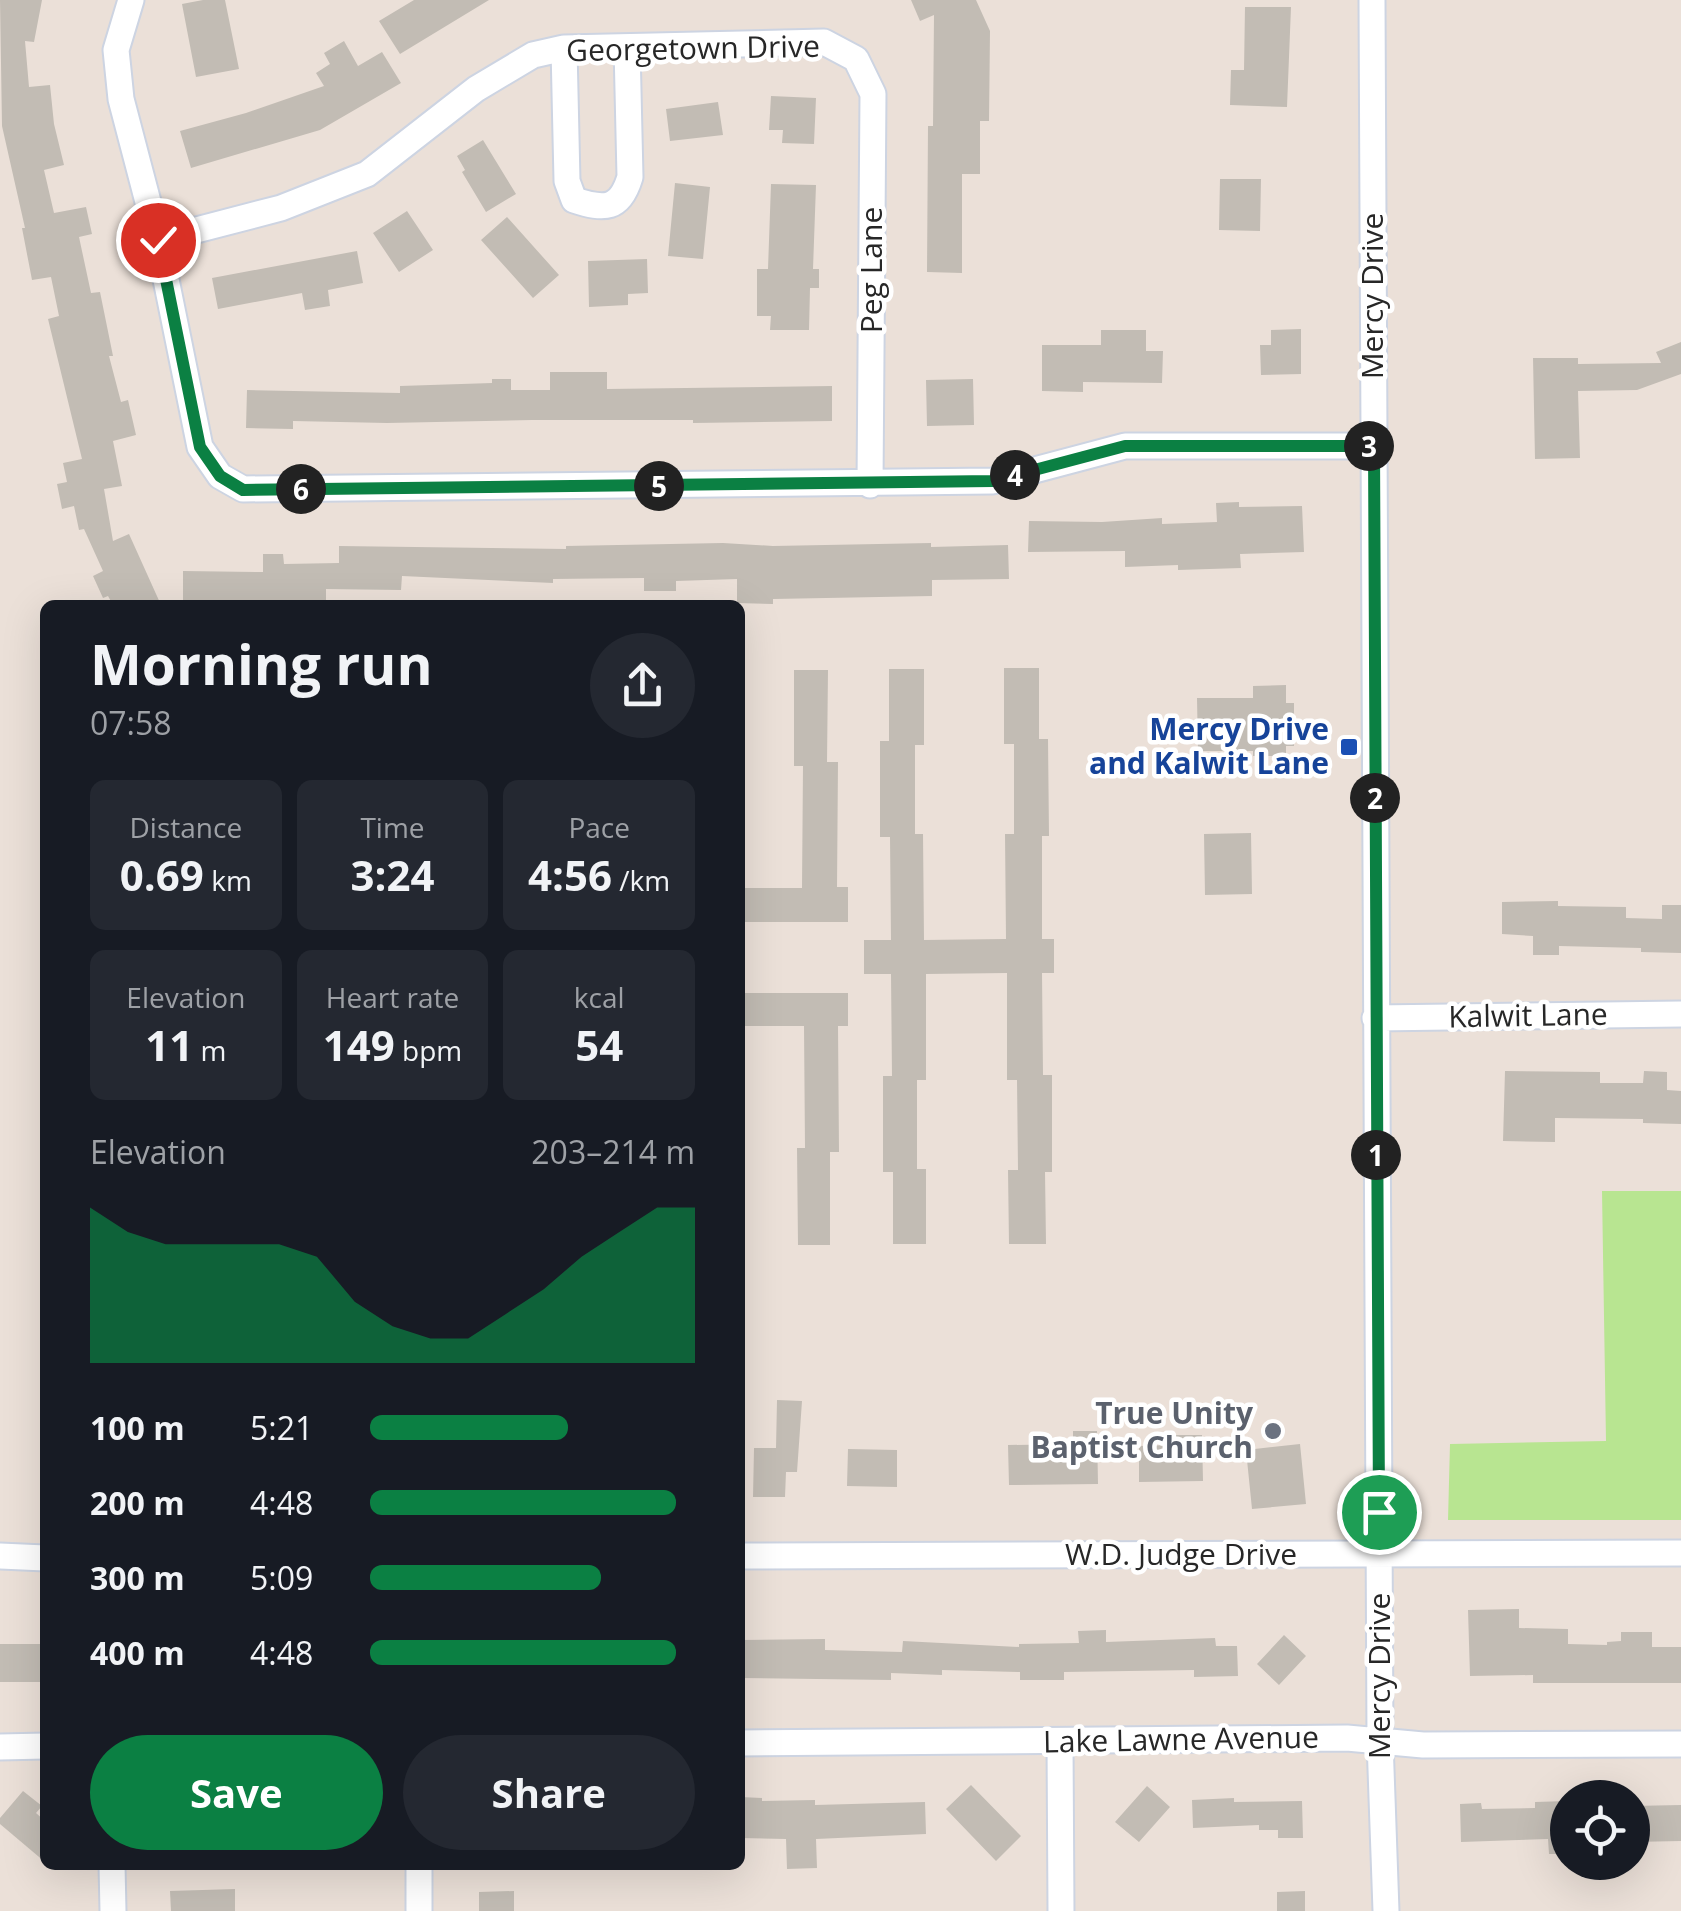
<!DOCTYPE html>
<html lang="en">
<head>
<meta charset="utf-8">
<style>
  body { margin:0; font-family:"Open Sans",sans-serif; background:#242831; color:#f1f3f6; height:100vh; display:flex; flex-direction:column; font-size:38px; white-space:nowrap }
  * { box-sizing:border-box; margin:0 }
  p { font-size:32px; color:#9ea1a6 }
  .icon { flex:none; width:55px; height:55px; fill:none; stroke:currentColor; stroke-width:2; stroke-linecap:round; stroke-linejoin:round }
  .map { position:relative; flex:1; overflow:hidden }
  .sheet { position:absolute; left:40px; top:600px; width:705px; height:1270px; display:flex; flex-direction:column; background:#171b24; border-radius:15px; box-shadow:0 10px 40px #0002 }
  .sheet>* { flex:none }
  .tools { position:absolute; left:1550px; top:1780px; display:grid; gap:20px }
  .tools a { display:grid; place-items:center; width:100px; height:100px; border-radius:50%; background:#171b24; box-shadow:0 10px 40px #0002; font-size:50px }
  .pin { position:absolute; display:grid; place-items:center; width:85px; height:85px; color:#fff; margin:-42px; border:5px solid #fff; border-radius:50%; box-shadow:0 2px 10px #0007 }
  .km { position:absolute; width:50px; height:50px; margin:-25px; border-radius:50%; background:#222; color:#fff; font-size:28px; line-height:50px; text-align:center }
  .round { display:grid; place-items:center; flex:none; width:105px; height:105px; border-radius:52px; background:#242831 }
  .summary { display:flex; align-items:center; justify-content:space-between; height:170px; padding:0 50px }
  h1 { font-size:55px; font-weight:700; line-height:75px }
  .stats { display:grid; grid-template-columns:repeat(3,1fr); gap:15px; height:170px; padding:10px 50px }
  .stats div { display:grid; align-content:center; border-radius:15px; background:#242831; text-align:center }
  .stats b { font-size:42px; font-weight:700 }
  .stats small { font-size:28px; font-weight:400 }
  .stats p { font-size:28px }
  .chart { height:280px; padding:20px 50px }
  .chart p { display:flex; justify-content:space-between }
  .chart svg { width:100%; height:180px; margin-top:10px; fill:#0b8043; opacity:.7 }
  .action { display:flex; gap:20px; margin-top:auto; padding:20px 50px }
  .action a { flex:1; height:115px; border-radius:60px; background:#0b8043; color:#fff; font-size:40px; font-weight:700; line-height:115px; text-align:center }
  .action a+a { background:#242831; color:#f1f3f6 }
  ul { padding:0 50px; list-style:none; font-size:32px }
  li { display:grid; grid-template-columns:160px 120px 1fr; align-items:center; height:75px }
  li i { height:25px; border-radius:12px; background:#0b8043 }
  .map>svg:first-child { display:block }
</style>
</head>
<body>
<div class="map">
<svg width="1681" height="1911" viewBox="0 0 1681 1911">
  <rect width="100%" height="100%" fill="#ebe0d8"/>
  <!-- green -->
  <path fill="#b8e591" d="M1602,1191H1681V1520H1448L1450,1444L1606,1441Z"/>
  <!-- building -->
  <path fill="#c2bcb4" d="M0,0H42L34,42L25,41L29,87L50,85L54,124L64,165L44,170L54,213L86,207L92,234L79,237L91,293L100,292L113,356H109L121,402L128,400L136,435L113,441L122,486L104,489L113,541L129,534L161,605H113L108,596L103,598L93,576L103,571L84,529L79,530L74,506L62,509L57,484L67,482L63,463L82,459L48,319L59,316L51,277L32,280L22,228H25L2,126Z
    M203,0H225L239,69L196,77L182,4Z
    M414,0H489L400,54L379,21Z
    M911,0H976L990,31L989,121H980V174H962V273L927,272L928,126H933L934,15L920,21Z
    M1245,7H1291L1287,107L1230,105L1231,70H1244Z
    M344,41L358,66L382,52L401,83L320,130L191,168L180,131L246,113L324,86L316,73L330,64L324,53Z
    M771,96L816,98L814,144L782,143L783,130H769Z
    M718,102L723,135L670,141L666,109Z
    M483,140L516,194L486,212L462,172L465,170L457,156Z
    M1220,179H1261L1260,231L1219,230Z
    M675,183L710,187L703,259L668,256Z
    M771,184L816,185L813,269H819V288H810L809,330H770L771,316H757V269H768Z
    M407,211L433,250L399,272L373,233Z
    M507,217L559,275L533,298L481,240Z
    M357,251L363,283L328,290L330,306L305,310L302,293L218,309L212,278Z
    M647,259L648,293L628,294V305L589,307L588,261Z
    M1301,329V374L1261,375L1260,345H1271V330Z
    M1101,330H1146V351H1163L1162,383L1083,382V392L1042,391V345H1101Z
    M1681,342V374L1637,390L1578,391L1580,458L1535,459L1533,358H1578V364L1661,363L1656,352Z
    M550,372H607V389L832,386V421L693,423V420H532L387,423L293,421V429L246,428L247,390L400,393V386L492,383V379H511V390H550Z
    M973,379L974,425L927,426L926,380Z
    M1239,502V507L1302,506L1304,552L1240,554L1241,568L1178,570V565L1125,567V551L1028,552L1029,521L1102,522L1162,518V524L1217,522L1216,503Z
    M723,543L773,546L931,543V547L1008,545L1009,579L932,580V596L773,599V604L737,603V579L676,581V591H644V578L553,579V583L402,576L401,590L326,589V604L183,605V571L263,572V554H283L284,564L339,563V546L566,549V546Z
    M1004,668H1039V739H1048L1049,836H1042V939H1054V973H1042L1043,1075H1052V1172H1045L1046,1244H1009L1008,1170H1018L1017,1080H1007V973L926,974V1080H917V1169H926V1244H893V1172H883V1076H892L891,974H864V940H891L890,837H880V741H889V669H924V745H915V834H923L924,940L1006,939L1005,834H1014V744H1004Z
    M794,670H828L827,762H838L837,887H848V922H740V888H802L803,766H794Z
    M1286,685V703H1294V746H1286V756H1253V751H1198L1197,698H1253V686Z
    M1251,833L1252,894L1205,895L1204,834Z
    M1558,901V906L1626,907V918L1662,919V905H1681V953L1641,952V948L1559,946V955H1533V936L1502,934V902Z
    M740,993H848V1026H838L839,1152H830V1245H798L797,1148H805L804,1026H740Z
    M1505,1071L1600,1072V1083H1643L1644,1071L1667,1072V1090L1681,1091V1124L1643,1123V1119L1555,1118V1142L1503,1141Z
    M777,1400L802,1401L797,1472H786L785,1497H753L754,1448H776Z
    M1073,1431H1097L1098,1484L1009,1485L1008,1445L1073,1444Z
    M1173,1435H1202L1203,1481L1139,1482V1446L1173,1445Z
    M1300,1444L1306,1504L1252,1509L1246,1450Z
    M848,1449L897,1450V1487L847,1486Z
    M1519,1609V1628L1568,1629V1644L1607,1645V1642L1621,1641V1632H1652V1647H1681V1683H1533V1675L1470,1676L1468,1610Z
    M1106,1630V1642L1215,1638L1216,1646H1237L1238,1676L1194,1677V1670L1064,1672V1680H1020V1672L942,1670V1675L891,1673V1680L740,1678V1640L825,1639V1650L902,1652L903,1641L1019,1647V1644L1079,1643L1078,1631Z
    M1284,1635L1306,1656L1279,1685L1257,1664Z
    M0,1644H45V1682H0Z
    M971,1785L1021,1836L996,1861L946,1809Z
    M1147,1786L1170,1807L1139,1842L1115,1822Z
    M23,1791L42,1806L36,1813L45,1821V1862L0,1824V1818Z
    M740,1797L762,1798V1801L815,1800V1805L925,1802L926,1834L816,1839L817,1868L787,1869L786,1839L740,1838Z
    M1234,1798V1802L1302,1801L1303,1838H1278V1830H1259V1825L1193,1828L1192,1800Z
    M1568,1801V1854H1549L1548,1839L1461,1842L1460,1804L1481,1803L1482,1809L1535,1808V1802Z
    M1681,1805V1841L1632,1842V1806Z
    M235,1889V1911H171L170,1891Z
    M514,1891V1911H479V1892Z
    M1305,1891V1911H1277V1892Z"/>
  <g fill="none" stroke-linecap="round" stroke-linejoin="round">
    <!-- minor casing -->
    <g stroke="#cdd4e2" stroke-width="29">
      <path id="minor" d="M131,0L116,50L121,99L158,240L200,447L220,476L243,489L993,481L1125,446H1374
        M1372,0L1380,1741L1386,1911
        M564,48L567,181L574,200C605,210 620,210 630,177L627,47
        M158,240L281,208L367,174L476,89L533,55L564,48L824,42L856,59L873,94L870,485
        M1375,1018L1681,1014
        M0,1556L45,1558
        M740,1556L1681,1553
        M1060,1742L1061,1911
        M740,1743L1347,1738L1423,1745L1681,1744
        M0,1747L45,1746
        M112,1865L113,1911
        M419,1865V1911"/>
    </g>
    <!-- minor -->
    <use href="#minor" stroke="#fff" stroke-width="25"/>
  </g>
  <g fill="none" stroke-linecap="round" stroke-linejoin="round">
    <!-- route casing -->
    <g stroke="#fff" stroke-width="20">
      <path id="route" d="M158,240L200,447L220,476L243,490L993,481L1125,446H1374L1379,1512"/>
    </g>
    <!-- route -->
    <use href="#route" stroke="#0b8043" stroke-width="12"/>
  </g>
  <!-- markers -->
  <rect fill="#1a4fb4" stroke="#fff" stroke-width="4" x="1339" y="737" width="20" height="20" rx="5"/>
  <circle fill="#6b7280" stroke="#fff" stroke-width="4" cx="1273" cy="1431" r="10"/>
  <g text-anchor="middle" stroke-width="9" stroke-linejoin="round" paint-order="stroke">
    <!-- street labels -->
    <g font-size="30" fill="#272727" stroke="#fff">
      <text transform="translate(693 49) rotate(-1)" y="10">Georgetown Drive</text>
      <text transform="translate(872 270) rotate(-90)" y="10">Peg Lane</text>
      <text transform="translate(1373 296) rotate(-90)" y="10">Mercy Drive</text>
      <text transform="translate(1528 1016) rotate(-1)" y="10">Kalwit Lane</text>
      <text x="1181" y="1565">W.D. Judge Drive</text>
      <text transform="translate(1380 1676) rotate(-90)" y="10">Mercy Drive</text>
      <text transform="translate(1181 1740) rotate(-1)" y="10">Lake Lawne Avenue</text>
    </g>
    <!-- transit labels -->
    <g font-size="30" font-weight="bold" fill="#164399" stroke="#fff" text-anchor="end">
      <text x="1329" y="740">Mercy Drive<tspan x="1329" dy="34">and Kalwit Lane</tspan></text>
    </g>
    <!-- worship labels -->
    <g font-size="30" font-weight="bold" fill="#5b616d" stroke="#fff" text-anchor="end">
      <text x="1253" y="1424">True Unity<tspan x="1253" dy="34">Baptist Church</tspan></text>
    </g>
  </g>
</svg>
<div class="tools">
<a><svg class="icon" aria-label="locate" viewBox="0 0 24 24"><circle cx="12" cy="12" r="6"/><path d="M12 2v4M12 18v4M2 12h4M18 12h4"/></svg></a>
</div>
<div class="pin" style="left:1379px;top:1512px;background:#1e9e55"><svg class="icon" aria-label="arrive" viewBox="0 0 24 24"><path d="M6 21V4h12l-3 4 3 4H6"/></svg></div>
<div class="pin" style="left:158px;top:240px;background:#d93025"><svg class="icon" aria-label="check" viewBox="0 0 24 24"><path d="M5 12l5 5 9-10"/></svg></div>
<b class="km" style="left:1376px;top:1155px">1</b>
<b class="km" style="left:1375px;top:798px">2</b>
<b class="km" style="left:1369px;top:446px">3</b>
<b class="km" style="left:1015px;top:475px">4</b>
<b class="km" style="left:659px;top:486px">5</b>
<b class="km" style="left:301px;top:489px">6</b>
<section class="sheet">
<div class="summary"><div><h1>Morning run</h1><p>07:58</p></div><a class="round"><svg class="icon" aria-label="share" viewBox="0 0 24 24"><path d="M12 15V3M7 8l5-5 5 5M5 13v7h14v-7"/></svg></a></div>
<div class="stats">
<div><p>Distance</p><b>0.69<small> km</small></b></div>
<div><p>Time</p><b>3:24</b></div>
<div><p>Pace</p><b>4:56<small> /km</small></b></div>
</div>
<div class="stats">
<div><p>Elevation</p><b>11<small> m</small></b></div>
<div><p>Heart rate</p><b>149<small> bpm</small></b></div>
<div><p>kcal</p><b>54</b></div>
</div>
<div class="chart"><p><span>Elevation</span>203–214 m</p>
<svg viewBox="0 0 160 44" preserveAspectRatio="none"><path d="M0 44V6L10 12L20 15L30 15L40 15L50 15L60 18L70 29L80 35L90 38L100 38L110 32L120 26L130 18L140 12L150 6L160 6V44z"/></svg>
</div>
<ul>
<li><b>100 m</b>5:21<i style="width:61%"></i></li>
<li><b>200 m</b>4:48<i style="width:94%"></i></li>
<li><b>300 m</b>5:09<i style="width:71%"></i></li>
<li><b>400 m</b>4:48<i style="width:94%"></i></li>
</ul>
<div class="action"><a>Save</a><a>Share</a></div>
</section>
</div>
</body>
</html>
